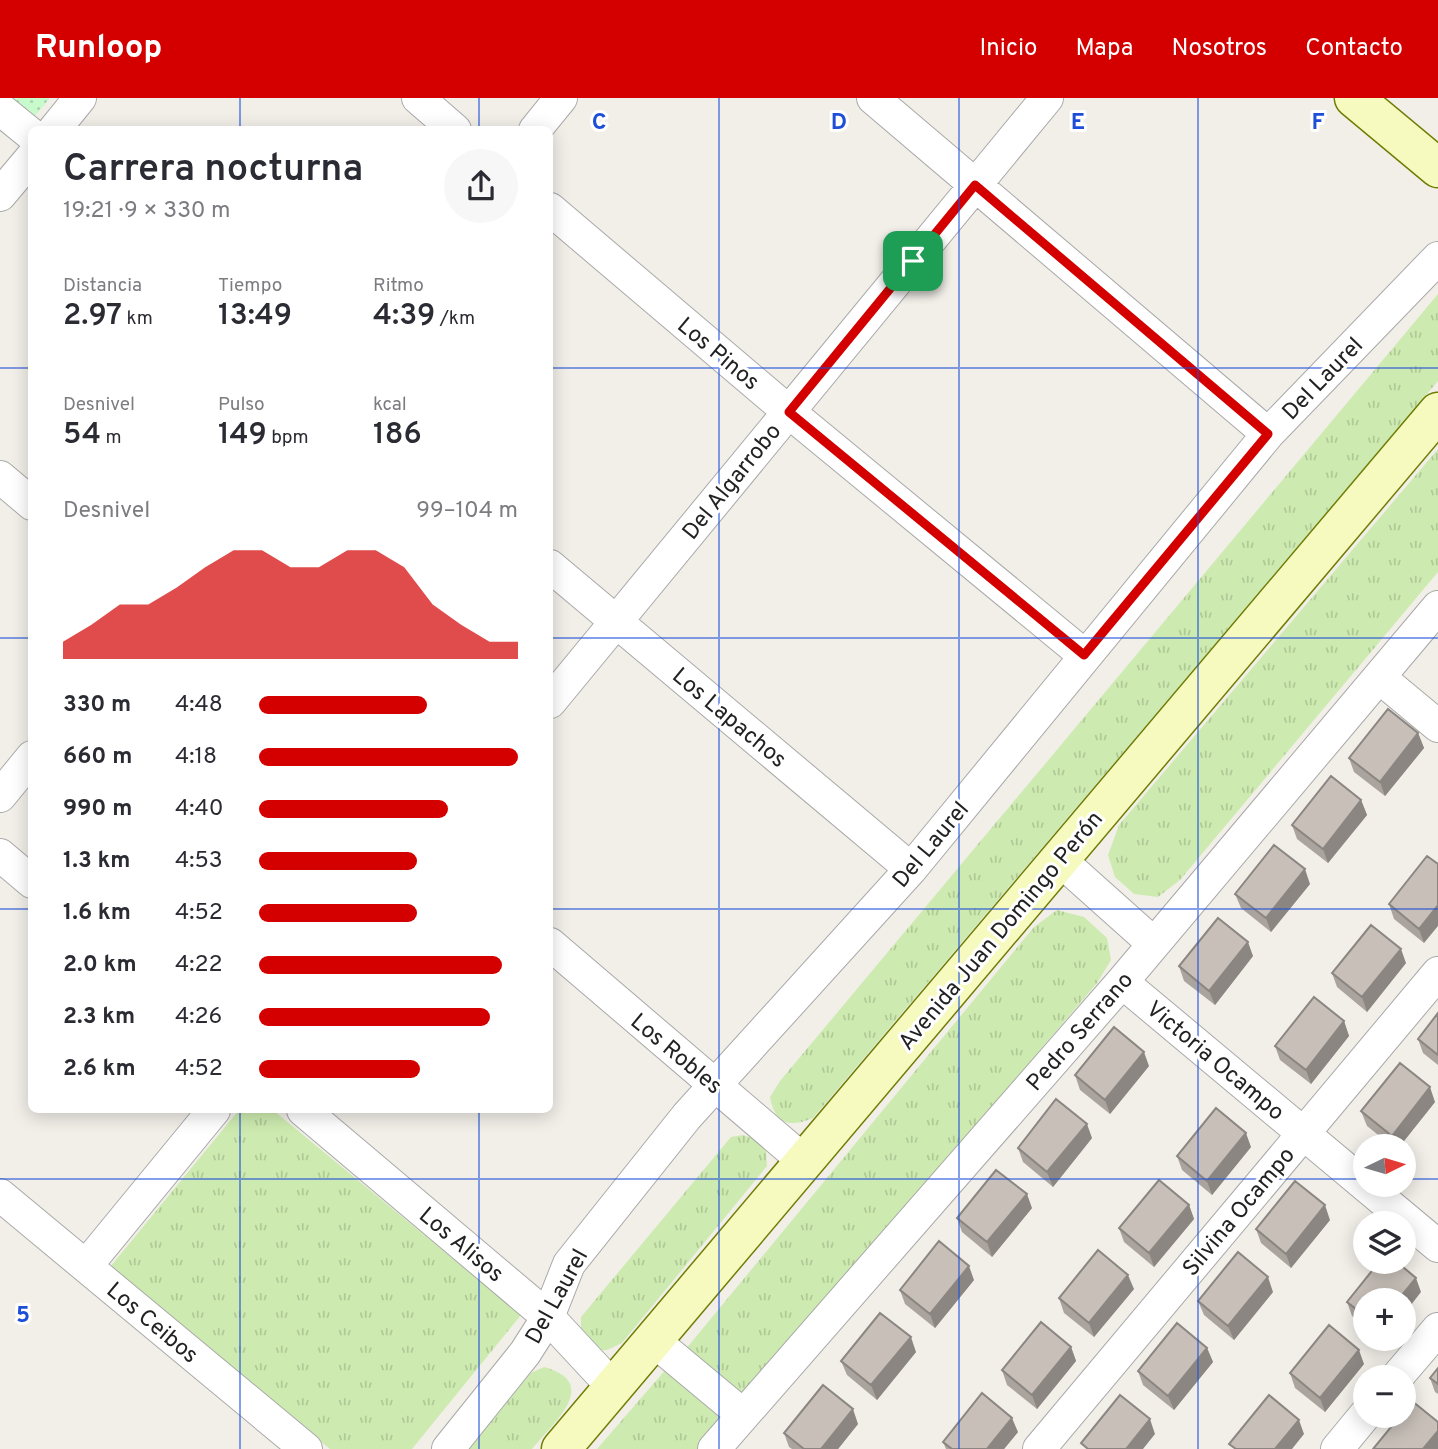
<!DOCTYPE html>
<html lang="es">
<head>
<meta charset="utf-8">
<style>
  body { margin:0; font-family:Overpass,sans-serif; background:#f7f7f7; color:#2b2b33; height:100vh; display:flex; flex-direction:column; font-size:26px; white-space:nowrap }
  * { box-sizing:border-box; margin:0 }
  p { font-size:23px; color:#7c7c81 }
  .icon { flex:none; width:38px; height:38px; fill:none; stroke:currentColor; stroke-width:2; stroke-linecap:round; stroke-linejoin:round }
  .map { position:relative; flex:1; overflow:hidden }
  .panel { position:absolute; left:28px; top:28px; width:525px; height:987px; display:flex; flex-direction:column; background:#fff; border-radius:10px; box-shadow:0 4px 18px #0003 }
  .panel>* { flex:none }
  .needle { width:46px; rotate:85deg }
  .controls { position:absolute; left:1353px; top:1036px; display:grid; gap:14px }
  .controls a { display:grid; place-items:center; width:63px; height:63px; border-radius:50%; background:#fff; box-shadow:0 4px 18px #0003; font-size:35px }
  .pin { position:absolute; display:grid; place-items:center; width:60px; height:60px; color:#fff; margin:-30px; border-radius:14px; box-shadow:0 4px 10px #0006 }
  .round { display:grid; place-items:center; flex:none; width:74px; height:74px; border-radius:37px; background:#f7f7f7 }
  .overview { display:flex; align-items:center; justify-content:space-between; height:119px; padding:0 35px }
  h1 { font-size:38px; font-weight:600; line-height:52px }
  .figures { display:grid; grid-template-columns:repeat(3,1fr); gap:10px; height:119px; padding:7px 35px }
  .figures div { display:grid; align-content:center }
  .figures b { font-size:30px; font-weight:600 }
  .figures small { font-size:19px; font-weight:400 }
  .figures p { font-size:19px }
  .chart { height:196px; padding:14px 35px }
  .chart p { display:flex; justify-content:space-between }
  .chart svg { width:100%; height:126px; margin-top:7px; fill:#d40000; opacity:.7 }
  ul { padding:0 35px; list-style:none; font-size:23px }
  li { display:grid; grid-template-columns:112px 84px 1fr; align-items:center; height:52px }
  li i { height:18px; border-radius:9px; background:#d40000 }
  header { display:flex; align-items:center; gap:42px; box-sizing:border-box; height:98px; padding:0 35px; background:#d40000; color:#fff }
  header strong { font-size:33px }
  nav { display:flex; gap:38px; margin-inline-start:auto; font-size:24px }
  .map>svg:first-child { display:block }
</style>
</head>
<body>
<header>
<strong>Runloop</strong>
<nav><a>Inicio</a><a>Mapa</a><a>Nosotros</a><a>Contacto</a></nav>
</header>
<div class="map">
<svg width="1438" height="1351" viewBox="0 0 1438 1351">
  <defs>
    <pattern id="grass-tufts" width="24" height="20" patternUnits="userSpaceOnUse" patternTransform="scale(1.75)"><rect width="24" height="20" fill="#cdebb0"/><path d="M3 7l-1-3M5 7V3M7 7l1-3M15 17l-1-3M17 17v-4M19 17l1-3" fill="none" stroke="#b0c997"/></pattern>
    <pattern id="park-dots" width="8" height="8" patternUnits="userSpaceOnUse" patternTransform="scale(1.75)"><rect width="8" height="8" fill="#c8facc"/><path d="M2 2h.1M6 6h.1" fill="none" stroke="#acd6af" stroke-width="1.8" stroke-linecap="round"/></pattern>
  </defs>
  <rect width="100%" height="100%" fill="#f2efe9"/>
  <!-- grass -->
  <path fill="url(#grass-tufts)" d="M1438,196V283L813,1020C789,1030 775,1026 770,999L780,983Z
    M1438,351V474L1180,782L1158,799L1134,796L1115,779L1108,757L1119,727Z
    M1057,812L1084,819L1107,840L1111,862L1097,885L744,1300L685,1252L1034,829Z
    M239,1012H273L521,1217L412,1351H330L110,1169Z
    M743,1037L755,1041L766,1052L767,1068L622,1245L607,1252L595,1253L581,1235V1219L731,1039Z
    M544,1269C602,1285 553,1325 532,1351H467L531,1275Z
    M667,1270L728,1321L703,1351H597Z"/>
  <!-- park -->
  <path fill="url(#park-dots)" d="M11,0H50L34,19Z"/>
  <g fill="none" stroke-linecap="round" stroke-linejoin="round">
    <!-- street casing -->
    <g stroke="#a9a9a9" stroke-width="34">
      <path id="street" d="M418,0L455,32
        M873,0L1268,336
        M0,11L32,37
        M54,32L80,0
        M535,32L561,0
        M0,97L32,59
        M550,111L789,314L1084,557
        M0,379L32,406
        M550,468L911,771
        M1379,579L1438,628
        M550,604L1047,0
        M0,698L32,659
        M0,757L32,784
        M1060,762L1154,846
        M550,846L804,1063
        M1122,884L1438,1148
        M303,1012L548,1219L613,1289
        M0,1097L306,1351
        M86,1168L214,1012
        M653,1242L743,1317
        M1397,1279L1438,1231
        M448,1351L525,1255L548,1219L569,1166L687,1018L911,771L1268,336L1438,160
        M714,1351L1122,884L1438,509
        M1039,1351L1438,875
        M1337,1351L1365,1317"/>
    </g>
    <!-- secondary casing -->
    <g stroke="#707d05" stroke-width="41">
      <path id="secondary" d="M1354,0L1438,70
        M561,1351L1438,314"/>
    </g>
    <!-- street -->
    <use href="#street" stroke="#fff" stroke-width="32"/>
    <!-- secondary -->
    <use href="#secondary" stroke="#f7fabf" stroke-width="38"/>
  </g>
  <!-- wall -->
  <path fill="#aba49e" d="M1418,635L1424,650L1385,698L1354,674L1349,660Z
    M1361,702L1367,717L1328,765L1297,741L1292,727Z
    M1427,758L1424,845L1394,821L1389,806Z
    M1310,786L1271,834L1241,810L1235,796Z
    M1253,858L1215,907L1184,883L1179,868Z
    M1406,865L1367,914L1337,889L1332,875Z
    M1438,915V967L1423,955L1418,941Z
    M1344,923L1349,938L1311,986L1280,962L1275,948Z
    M1149,968L1110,1016L1080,992L1075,977Z
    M1435,1004L1400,1048H1392L1367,1028L1361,1013Z
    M1092,1040L1053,1089L1023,1064L1018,1050Z
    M1251,1049L1212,1097L1182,1072L1177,1058Z
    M1189,1107L1194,1121L1154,1169L1124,1144L1119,1130Z
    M1032,1110L992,1159L962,1134L957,1120Z
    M1330,1122L1291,1170L1261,1145L1256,1131Z
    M974,1182L935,1230L905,1206L900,1192Z
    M1134,1191L1094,1239L1064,1215L1059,1200Z
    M1273,1194L1234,1242L1204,1217L1198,1203Z
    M1421,1194L1365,1202V1228L1352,1218L1347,1204Z
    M1071,1249L1076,1263L1037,1311L1007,1287L1002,1272Z
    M1207,1250L1213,1264L1174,1312L1143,1287L1138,1273Z
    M916,1254L877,1302L847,1277L841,1263Z
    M1364,1266L1325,1314L1295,1290L1290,1275Z
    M1438,1270V1296L1435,1294L1430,1280Z
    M858,1326L838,1351H792L789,1349L784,1335Z
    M1018,1334L1004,1351H946L943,1344Z"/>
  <!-- shaded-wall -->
  <path fill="#8b8681" d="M1418,635L1424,650L1385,698L1380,684Z
    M1361,702L1367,717L1328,765L1323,751Z
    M1305,771L1310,786L1271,834L1266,820Z
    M1438,807V828L1424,845L1419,831Z
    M1248,844L1253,858L1215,907L1209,893Z
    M1401,851L1406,865L1367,914L1362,899Z
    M1344,923L1349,938L1311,986L1306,972Z
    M1144,954L1149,968L1110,1016L1105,1002Z
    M1430,989L1435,1004L1400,1048H1395L1392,1038Z
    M1087,1026L1092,1040L1053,1089L1047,1074Z
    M1246,1035L1251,1049L1212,1097L1207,1083Z
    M1027,1096L1032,1110L992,1159L987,1144Z
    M1189,1107L1194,1121L1154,1169L1149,1155Z
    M1325,1107L1330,1122L1291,1170L1286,1156Z
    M969,1168L974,1182L935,1230L930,1216Z
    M1128,1177L1134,1191L1094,1239L1089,1225Z
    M1268,1179L1273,1194L1234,1242L1228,1228Z
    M1416,1180L1421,1194L1404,1216V1202H1398Z
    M911,1239L916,1254L877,1302L871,1287Z
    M1071,1249L1076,1263L1037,1311L1032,1297Z
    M1207,1250L1213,1264L1174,1312L1168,1298Z
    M1359,1252L1364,1266L1325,1314L1320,1300Z
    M853,1311L858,1326L838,1351H821Z
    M1012,1320L1018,1334L1004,1351H987Z
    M1150,1321L1155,1336L1143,1351H1126Z
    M1299,1322L1304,1336L1292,1351H1275Z
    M1438,1333V1351H1423Z"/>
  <!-- building -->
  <path fill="#c7bfb8" stroke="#8b8681" stroke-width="2" d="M1388,611L1418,635L1380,684L1349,660Z
    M1331,678L1361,702L1323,751L1292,727Z
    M1274,747L1305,771L1266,820L1235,796Z
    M1427,758L1438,766V807L1419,831L1389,806Z
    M1218,820L1248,844L1209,893L1179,868Z
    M1371,827L1401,851L1362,899L1332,875Z
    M1314,899L1344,923L1306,972L1275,948Z
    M1438,915V957L1418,941Z
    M1114,929L1144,954L1105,1002L1075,977Z
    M1400,965L1430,989L1392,1038L1361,1013Z
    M1056,1001L1087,1026L1047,1074L1018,1050Z
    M1216,1010L1246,1035L1207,1083L1177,1058Z
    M996,1072L1027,1096L987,1144L957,1120Z
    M1159,1082L1189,1107L1149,1155L1119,1130Z
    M1295,1083L1325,1107L1286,1156L1256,1131Z
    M939,1143L969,1168L930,1216L900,1192Z
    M1098,1152L1128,1177L1089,1225L1059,1200Z
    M1238,1154L1268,1179L1228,1228L1198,1203Z
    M1379,1164H1397L1416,1180L1398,1202H1365V1218L1347,1204Z
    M880,1215L911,1239L871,1287L841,1263Z
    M1041,1224L1071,1249L1032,1297L1002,1272Z
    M1177,1225L1207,1250L1168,1298L1138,1273Z
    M1329,1227L1359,1252L1320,1300L1290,1275Z
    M1438,1270V1286L1430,1280Z
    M823,1287L853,1311L821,1351H804L784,1335Z
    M982,1295L1012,1320L987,1351H952L943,1344Z
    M1120,1297L1150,1321L1126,1351H1088L1081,1345Z
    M1269,1297L1299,1322L1275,1351H1236L1229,1346Z
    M1412,1303L1438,1324V1333L1423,1351H1373L1400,1318H1404V1314Z"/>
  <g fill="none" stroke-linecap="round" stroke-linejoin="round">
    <!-- route casing -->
    <g stroke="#fff" stroke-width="14">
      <path id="route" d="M975,87L1268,336L1084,557L789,314Z"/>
    </g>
    <!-- route -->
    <use href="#route" stroke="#d40000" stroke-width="9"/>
  </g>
  <!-- grid -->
  <path fill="none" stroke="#1d4ed8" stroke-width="2" stroke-opacity="0.55" d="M240,0V32M479,0V32M719,0V1351M959,0V1351M1198,0V1351M0,270H32M550,270H1438M0,540H32M550,540H1438M0,811H32M550,811H1438M240,1012V1351M479,1012V1351M0,1081H1365M1404,1081H1438"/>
  <g text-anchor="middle" stroke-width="6" stroke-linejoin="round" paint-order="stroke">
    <!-- street labels -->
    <g font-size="23" fill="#222" stroke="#fff">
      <text transform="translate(719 255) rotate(40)" y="8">Los Pinos</text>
      <text transform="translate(1322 280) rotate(-46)" y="8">Del Laurel</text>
      <text transform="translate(731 383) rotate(-51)" y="8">Del Algarrobo</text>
      <text transform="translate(730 619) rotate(40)" y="8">Los Lapachos</text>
      <text transform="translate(930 746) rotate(-50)" y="8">Del Laurel</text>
      <text transform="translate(1000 832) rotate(-50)" y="8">Avenida Juan Domingo Perón</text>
      <text transform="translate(1079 933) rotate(-49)" y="8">Pedro Serrano</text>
      <text transform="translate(677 955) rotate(40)" y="8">Los Robles</text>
      <text transform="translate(1216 962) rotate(40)" y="8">Victoria Ocampo</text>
      <text transform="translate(1238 1113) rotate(-50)" y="8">Silvina Ocampo</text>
      <text transform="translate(462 1146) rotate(40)" y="8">Los Alisos</text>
      <text transform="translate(556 1198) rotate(-61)" y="8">Del Laurel</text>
      <text transform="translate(153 1224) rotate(40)" y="8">Los Ceibos</text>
    </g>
  </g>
  <g font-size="23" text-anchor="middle" font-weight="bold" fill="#1d4ed8" stroke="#fff" stroke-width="6" stroke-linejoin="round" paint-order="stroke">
    <text x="599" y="31">C</text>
    <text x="839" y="31">D</text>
    <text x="1078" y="31">E</text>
    <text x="1318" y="31">F</text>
    <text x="23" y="1224">5</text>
  </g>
</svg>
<div class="controls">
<a><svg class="needle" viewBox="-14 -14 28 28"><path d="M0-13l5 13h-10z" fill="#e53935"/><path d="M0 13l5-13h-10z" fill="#7c7c81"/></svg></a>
<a><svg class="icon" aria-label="layers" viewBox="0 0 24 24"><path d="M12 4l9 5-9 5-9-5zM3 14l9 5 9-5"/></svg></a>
<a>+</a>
<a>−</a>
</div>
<div class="pin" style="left:913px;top:163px;background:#1e9e55"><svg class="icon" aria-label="arrive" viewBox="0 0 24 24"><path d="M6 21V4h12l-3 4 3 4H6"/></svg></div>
<section class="panel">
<div class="overview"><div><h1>Carrera nocturna</h1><p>19:21 · 9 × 330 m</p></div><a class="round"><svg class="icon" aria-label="share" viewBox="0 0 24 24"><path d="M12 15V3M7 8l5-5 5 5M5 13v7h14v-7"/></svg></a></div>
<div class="figures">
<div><p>Distancia</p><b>2.97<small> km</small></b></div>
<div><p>Tiempo</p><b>13:49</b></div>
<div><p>Ritmo</p><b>4:39<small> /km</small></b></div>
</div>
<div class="figures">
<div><p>Desnivel</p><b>54<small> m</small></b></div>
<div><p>Pulso</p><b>149<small> bpm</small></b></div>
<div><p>kcal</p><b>186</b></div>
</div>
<div class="chart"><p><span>Desnivel</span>99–104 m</p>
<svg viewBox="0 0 160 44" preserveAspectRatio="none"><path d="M0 44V38L10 32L20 25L30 25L40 19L50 12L60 6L70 6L80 12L90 12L100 6L110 6L120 12L130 25L140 32L150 38L160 38V44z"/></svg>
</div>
<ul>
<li><b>330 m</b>4:48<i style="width:65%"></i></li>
<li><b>660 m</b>4:18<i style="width:100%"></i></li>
<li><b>990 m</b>4:40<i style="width:73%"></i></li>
<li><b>1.3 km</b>4:53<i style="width:61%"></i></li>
<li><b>1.6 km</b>4:52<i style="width:61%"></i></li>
<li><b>2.0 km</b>4:22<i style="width:94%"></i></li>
<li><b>2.3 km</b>4:26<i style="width:89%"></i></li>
<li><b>2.6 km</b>4:52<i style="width:62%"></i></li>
</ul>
</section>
</div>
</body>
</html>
